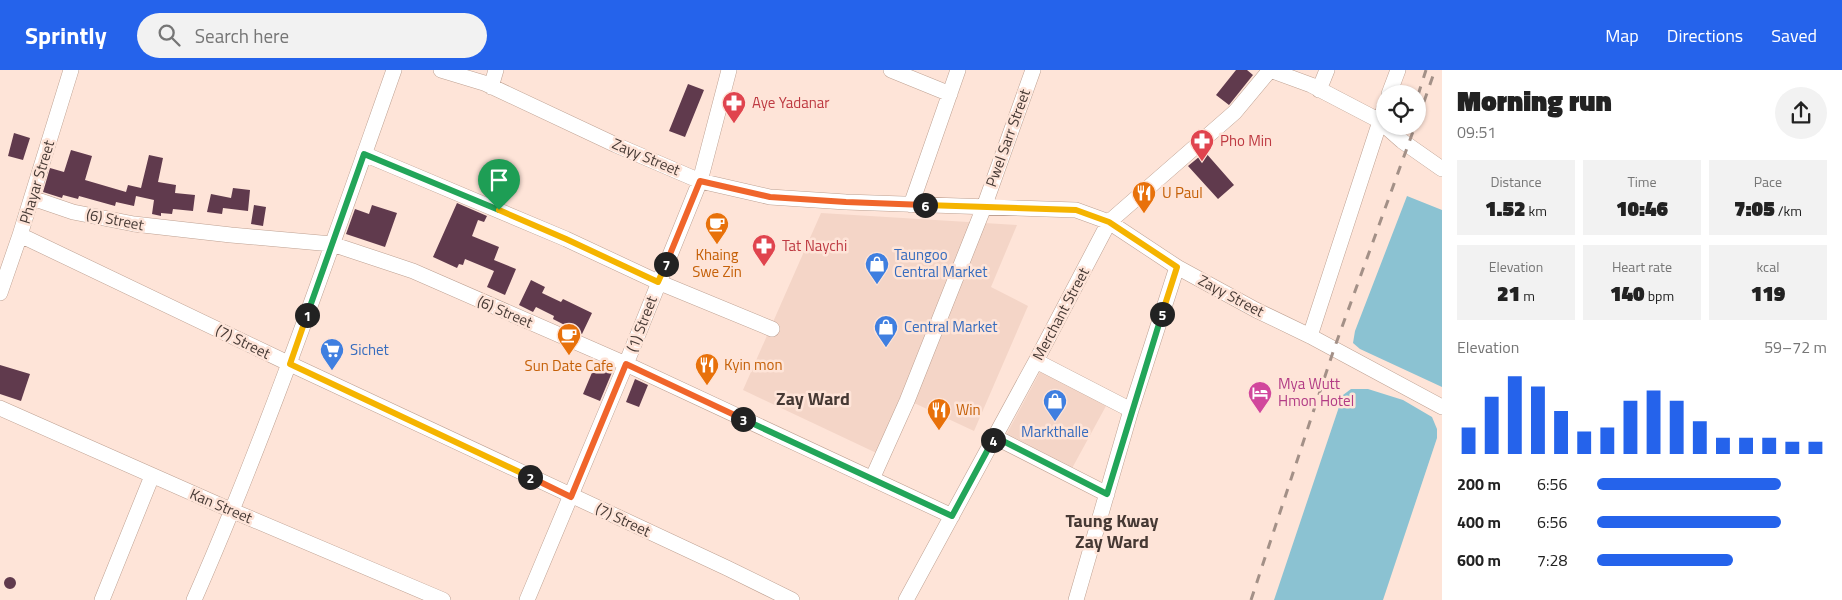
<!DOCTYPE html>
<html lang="en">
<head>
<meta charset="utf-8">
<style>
  body { margin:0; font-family:"Titillium Web",sans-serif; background:#f2f2f2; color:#222; height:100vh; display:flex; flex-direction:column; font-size:19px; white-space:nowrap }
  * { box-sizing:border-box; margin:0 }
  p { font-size:16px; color:#767676 }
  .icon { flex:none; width:28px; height:28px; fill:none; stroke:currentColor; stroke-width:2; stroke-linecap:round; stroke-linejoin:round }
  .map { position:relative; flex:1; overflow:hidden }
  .side { display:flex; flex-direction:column; background:#fff; width:400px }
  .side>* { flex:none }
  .buttons { position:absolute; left:1376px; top:15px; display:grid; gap:10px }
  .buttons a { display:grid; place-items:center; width:50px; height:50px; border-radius:50%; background:#fff; box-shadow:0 1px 4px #0004; font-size:25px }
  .pin { position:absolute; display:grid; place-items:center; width:42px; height:42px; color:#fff; margin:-51px -21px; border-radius:50% 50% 50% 0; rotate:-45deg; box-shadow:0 0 5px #0007 }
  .pin .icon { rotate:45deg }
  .km { position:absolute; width:25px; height:25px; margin:-12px; border-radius:50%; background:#222; color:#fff; font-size:14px; line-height:25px; text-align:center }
  .round { display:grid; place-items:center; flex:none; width:52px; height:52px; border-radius:26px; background:#f2f2f2 }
  .overview { display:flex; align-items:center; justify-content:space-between; height:85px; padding:0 15px }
  h1 { font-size:28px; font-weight:800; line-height:38px }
  .figures { display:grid; grid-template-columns:repeat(3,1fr); gap:8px; height:85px; padding:5px 15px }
  .figures div { display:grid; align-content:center; border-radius:0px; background:#f2f2f2; text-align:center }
  .figures b { font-size:21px; font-weight:800 }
  .figures small { font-size:14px; font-weight:400 }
  .figures p { font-size:14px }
  .chart { height:140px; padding:10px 15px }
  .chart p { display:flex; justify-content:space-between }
  .chart svg { width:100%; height:90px; margin-top:5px; stroke:#2563eb; stroke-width:6 }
  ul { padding:0 15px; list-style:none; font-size:16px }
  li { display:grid; grid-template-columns:80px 60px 1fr; align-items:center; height:38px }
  li i { height:12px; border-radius:6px; background:#2563eb }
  header { display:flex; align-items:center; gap:30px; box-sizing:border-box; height:70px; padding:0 25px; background:#2563eb; color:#fff }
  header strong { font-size:24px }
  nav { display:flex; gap:28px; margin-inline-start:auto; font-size:18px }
  .search { width:350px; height:45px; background:#f2f2f2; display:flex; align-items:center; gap:12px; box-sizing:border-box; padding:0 18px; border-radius:28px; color:#767676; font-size:19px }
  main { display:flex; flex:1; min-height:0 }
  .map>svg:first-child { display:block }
</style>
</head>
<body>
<header>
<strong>Sprintly</strong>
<div class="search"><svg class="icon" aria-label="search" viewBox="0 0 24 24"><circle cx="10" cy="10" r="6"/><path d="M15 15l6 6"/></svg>Search here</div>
<nav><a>Map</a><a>Directions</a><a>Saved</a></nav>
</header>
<main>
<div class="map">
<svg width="1442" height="530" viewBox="0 0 1442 530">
  <rect width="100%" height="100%" fill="#fee4d8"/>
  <!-- built -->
  <path fill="#f4d5c7" d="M821,143L1017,155L991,217L1028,236L974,361L912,332L887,388L743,320Z
    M1041,300L1106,336L1070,402L1005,367Z"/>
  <!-- water -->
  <path fill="#8bc2d2" d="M1407,126L1442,140V317L1360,279L1353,273L1355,261Z
    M1351,319H1368L1403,330L1432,347L1437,359V368L1383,530H1274L1343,325Z"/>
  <!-- building -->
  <path fill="#603a4d" d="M1236,0H1247L1253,5L1229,35L1216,25Z
    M688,14L704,20L685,67L669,61Z
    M14,63L30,68L23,90L8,86Z
    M71,80L92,86L85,110L126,122L128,115L141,118L149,85L163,88L158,112L176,115L175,123L195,125L193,141L173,139L172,144L161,143V146L152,144L154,130L136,126L134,136L116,132L115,136L79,126L78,129L63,125L62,128L43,122L50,98L64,102Z
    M1205,82L1234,115L1218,129L1188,96Z
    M233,118L250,120L248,141L223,138L222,144L207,142L211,124L231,128Z
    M457,133L487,146L484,152L478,150L472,166L499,177L494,190L516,199L505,225L487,217L494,201L465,189L463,195L459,194L457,198L433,187Z
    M254,135L266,137L263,156L251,154Z
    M372,135L397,143L385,177L346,164L355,139L369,144Z
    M531,210L545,217L542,223L561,232L563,229L592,243L582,264L553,249L554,246L536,237L533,242L519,235Z
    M596,293L613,300L600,331L583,324Z
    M0,295L30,304L21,331L0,324Z
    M635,309L648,315L639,337L626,332Z
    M4 513a6 6 0 1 1 12 0a6 6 0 1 1-12 0Z"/>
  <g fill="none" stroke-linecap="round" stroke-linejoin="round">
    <!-- minor casing -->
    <g stroke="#bea192" stroke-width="16">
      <path id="minor" d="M441,0L484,13L616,75L700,111L770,127L846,132L1076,140L1109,152L1177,197L1256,240L1310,266L1442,337
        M891,0L950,24
        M1270,0L1311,15L1380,51L1385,56
        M491,17L496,0
        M1319,20L1327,0
        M1389,24L1398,0
        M1385,56L1402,71L1442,99
        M364,84L566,169L658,212L772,259
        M32,128L73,142L134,154L231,165L332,174L413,201L626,294L952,446
        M911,135L958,0
        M20,165L290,294L727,498L792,530
        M0,223L20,165L71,0
        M1310,266L1385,36
        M1036,291L1131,340
        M0,338L233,441L443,530
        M995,367L1107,424
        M872,409L907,331L984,137L1033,0
        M102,530L152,406
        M194,530C270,357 331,178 394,0
        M527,530L626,294L700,111L729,0
        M906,530L1036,291L1109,152L1235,42L1270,0
        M1076,530L1131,340L1177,197"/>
    </g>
    <!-- minor -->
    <use href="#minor" stroke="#fff" stroke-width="15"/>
    <!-- rail -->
    <path stroke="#a39087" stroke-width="3" stroke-dasharray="9 9" stroke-linecap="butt" d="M1418,25L1426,0
      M1418,49L1435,0
      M1251,530L1334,279L1415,56"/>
  </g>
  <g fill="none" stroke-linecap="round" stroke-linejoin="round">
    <!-- split-1 casing -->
    <g stroke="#fff" stroke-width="10">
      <path id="split-1" d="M307,245L364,84L499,140"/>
    </g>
    <!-- split-2 casing -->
    <g stroke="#fff" stroke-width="10">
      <path id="split-2" d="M307,245L290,294L530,407"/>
    </g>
    <!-- split-3 casing -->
    <g stroke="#fff" stroke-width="10">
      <path id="split-3" d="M530,407L571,427L626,294L743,349"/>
    </g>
    <!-- split-4 casing -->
    <g stroke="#fff" stroke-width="10">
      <path id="split-4" d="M743,349L952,446L993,370"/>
    </g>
    <!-- split-5 casing -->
    <g stroke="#fff" stroke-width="10">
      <path id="split-5" d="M993,370L995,367L1107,424L1162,244"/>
    </g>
    <!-- split-6 casing -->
    <g stroke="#fff" stroke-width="10">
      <path id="split-6" d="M925,135L1076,140L1109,152L1177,197L1162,244"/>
    </g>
    <!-- split-7 casing -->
    <g stroke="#fff" stroke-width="10">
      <path id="split-7" d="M666,194L700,111L770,127L846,132L925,135"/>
    </g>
    <!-- split-8 casing -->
    <g stroke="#fff" stroke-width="10">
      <path id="split-8" d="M499,140L566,169L658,212L666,194"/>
    </g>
    <!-- split-1 -->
    <use href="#split-1" stroke="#22a559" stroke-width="6"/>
    <!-- split-2 -->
    <use href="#split-2" stroke="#f5b400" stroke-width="6"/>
    <!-- split-3 -->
    <use href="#split-3" stroke="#f0652b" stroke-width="6"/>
    <!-- split-4 -->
    <use href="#split-4" stroke="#22a559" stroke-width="6"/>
    <!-- split-5 -->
    <use href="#split-5" stroke="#22a559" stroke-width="6"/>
    <!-- split-6 -->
    <use href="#split-6" stroke="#f5b400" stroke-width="6"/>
    <!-- split-7 -->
    <use href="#split-7" stroke="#f0652b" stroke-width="6"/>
    <!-- split-8 -->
    <use href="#split-8" stroke="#f5b400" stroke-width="6"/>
  </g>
  <!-- icons -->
  <defs>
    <g id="pharmacy-pin" transform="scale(1.25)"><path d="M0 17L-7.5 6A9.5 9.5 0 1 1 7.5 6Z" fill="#e0444e" stroke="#fee4d8"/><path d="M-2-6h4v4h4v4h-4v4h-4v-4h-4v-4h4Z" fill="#fff"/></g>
    <g id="restaurant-pin" transform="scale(1.25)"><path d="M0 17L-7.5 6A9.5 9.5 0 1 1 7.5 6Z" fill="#e8710a" stroke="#fee4d8"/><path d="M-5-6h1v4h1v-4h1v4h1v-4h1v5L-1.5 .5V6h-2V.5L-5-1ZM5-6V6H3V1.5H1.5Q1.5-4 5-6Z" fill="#fff"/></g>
    <g id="cafe-pin" transform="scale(1.25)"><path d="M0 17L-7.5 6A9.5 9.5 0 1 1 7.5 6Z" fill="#e8710a" stroke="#fee4d8"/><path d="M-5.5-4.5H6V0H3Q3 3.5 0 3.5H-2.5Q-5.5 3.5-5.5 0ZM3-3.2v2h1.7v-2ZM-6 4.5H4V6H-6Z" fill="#fff"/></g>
    <g id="shop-pin" transform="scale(1.25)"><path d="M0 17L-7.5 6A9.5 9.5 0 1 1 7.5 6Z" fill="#3f7fe0" stroke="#fee4d8"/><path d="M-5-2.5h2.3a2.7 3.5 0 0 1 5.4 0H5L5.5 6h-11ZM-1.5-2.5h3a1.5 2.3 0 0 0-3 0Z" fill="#fff"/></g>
    <g id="supermarket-pin" transform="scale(1.25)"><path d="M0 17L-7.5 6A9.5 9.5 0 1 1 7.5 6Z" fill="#3f7fe0" stroke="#fee4d8"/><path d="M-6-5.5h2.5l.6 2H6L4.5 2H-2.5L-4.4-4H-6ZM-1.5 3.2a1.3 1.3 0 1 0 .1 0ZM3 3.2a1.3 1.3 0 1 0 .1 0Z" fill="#fff"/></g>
    <g id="hotel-pin" transform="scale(1.25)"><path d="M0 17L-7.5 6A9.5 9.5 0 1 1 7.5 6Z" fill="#d1479c" stroke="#fee4d8"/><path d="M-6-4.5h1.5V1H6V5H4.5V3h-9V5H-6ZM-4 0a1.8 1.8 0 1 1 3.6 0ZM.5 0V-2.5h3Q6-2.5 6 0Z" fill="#fff"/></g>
  </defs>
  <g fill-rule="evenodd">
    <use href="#pharmacy-pin" x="734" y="33"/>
    <use href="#pharmacy-pin" x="1202" y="71"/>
    <use href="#restaurant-pin" x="1144" y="123"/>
    <use href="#cafe-pin" x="717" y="154"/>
    <use href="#pharmacy-pin" x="764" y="176"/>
    <use href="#shop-pin" x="877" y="194"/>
    <use href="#shop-pin" x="886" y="257"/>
    <use href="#cafe-pin" x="569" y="265"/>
    <use href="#supermarket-pin" x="332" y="280"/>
    <use href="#restaurant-pin" x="707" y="295"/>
    <use href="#hotel-pin" x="1260" y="323"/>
    <use href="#shop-pin" x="1055" y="331"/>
    <use href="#restaurant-pin" x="939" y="340"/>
  </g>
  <g text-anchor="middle" stroke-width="5" stroke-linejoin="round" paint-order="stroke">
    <!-- health labels -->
    <g font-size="15" fill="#be3a42" stroke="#fee4d8" text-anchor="start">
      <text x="752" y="38">Aye Yadanar</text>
      <text x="1220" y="76">Pho Min</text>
      <text x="782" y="181">Tat Naychi</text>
    </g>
    <!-- street labels -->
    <g font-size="15" fill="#463934" stroke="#fee4d8">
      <text transform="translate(1008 68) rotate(-70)" y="5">Pwel Sarr Street</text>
      <text transform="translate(646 87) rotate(23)" y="5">Zayy Street</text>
      <text transform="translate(37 112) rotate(-73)" y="5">Phayar Street</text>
      <text transform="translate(115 150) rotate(11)" y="5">(6) Street</text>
      <text transform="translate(1231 226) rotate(28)" y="5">Zayy Street</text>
      <text transform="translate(505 242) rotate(23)" y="5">(6) Street</text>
      <text transform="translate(1061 244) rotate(-62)" y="5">Merchant Street</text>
      <text transform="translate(642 254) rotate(-69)" y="5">(1) Street</text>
      <text transform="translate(243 272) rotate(26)" y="5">(7) Street</text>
      <text transform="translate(221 436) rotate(23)" y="5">Kan Street</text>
      <text transform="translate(623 450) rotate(25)" y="5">(7) Street</text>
    </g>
    <!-- food labels -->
    <g font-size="15" fill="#c56008" stroke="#fee4d8" text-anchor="start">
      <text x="1162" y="128">U Paul</text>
      <text x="717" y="190" text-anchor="middle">Khaing<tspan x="717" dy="17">Swe Zin</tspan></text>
      <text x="724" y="300">Kyin mon</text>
      <text x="569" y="301" text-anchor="middle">Sun Date Cafe</text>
      <text x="956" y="345">Win</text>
    </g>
    <!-- shop labels -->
    <g font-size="15" fill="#366cbe" stroke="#fee4d8" text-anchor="start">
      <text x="894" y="190">Taungoo<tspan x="894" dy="17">Central Market</tspan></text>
      <text x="904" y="262">Central Market</text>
      <text x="350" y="285">Sichet</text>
      <text x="1055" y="367" text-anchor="middle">Markthalle</text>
    </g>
    <!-- hotel labels -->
    <g font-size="15" fill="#b23c85" stroke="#fee4d8" text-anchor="start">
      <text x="1278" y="319">Mya Wutt<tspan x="1278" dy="17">Hmon Hotel</tspan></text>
    </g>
    <!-- quarter labels -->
    <g font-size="18" font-weight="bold" fill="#463934" stroke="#fee4d8">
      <text x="813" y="335">Zay Ward</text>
      <text x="1112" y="457">Taung Kway<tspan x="1112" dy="21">Zay Ward</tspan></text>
    </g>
  </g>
</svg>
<div class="buttons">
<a><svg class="icon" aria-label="locate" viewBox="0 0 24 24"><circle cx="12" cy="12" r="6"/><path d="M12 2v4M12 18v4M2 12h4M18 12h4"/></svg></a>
</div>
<div class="pin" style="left:499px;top:140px;background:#1e9e55"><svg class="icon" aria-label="arrive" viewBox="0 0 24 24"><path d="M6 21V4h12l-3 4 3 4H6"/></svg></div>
<b class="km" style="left:307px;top:245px">1</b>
<b class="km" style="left:530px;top:407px">2</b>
<b class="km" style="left:743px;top:349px">3</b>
<b class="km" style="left:993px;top:370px">4</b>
<b class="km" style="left:1162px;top:244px">5</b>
<b class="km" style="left:925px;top:135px">6</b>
<b class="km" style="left:666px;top:194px">7</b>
</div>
<section class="side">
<div class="overview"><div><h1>Morning run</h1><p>09:51</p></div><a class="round"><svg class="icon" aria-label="share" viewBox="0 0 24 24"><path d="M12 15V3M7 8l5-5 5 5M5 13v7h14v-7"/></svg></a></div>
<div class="figures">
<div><p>Distance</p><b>1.52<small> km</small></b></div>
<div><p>Time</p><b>10:46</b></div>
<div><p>Pace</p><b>7:05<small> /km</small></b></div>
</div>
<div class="figures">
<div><p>Elevation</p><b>21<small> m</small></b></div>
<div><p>Heart rate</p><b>140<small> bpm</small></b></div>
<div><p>kcal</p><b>119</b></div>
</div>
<div class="chart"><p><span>Elevation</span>59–72 m</p>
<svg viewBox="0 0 160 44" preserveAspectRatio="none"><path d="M5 44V31M15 44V16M25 44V6M35 44V11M45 44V23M55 44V33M65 44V31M75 44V18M85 44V13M95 44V18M105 44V28M115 44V36M125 44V36M135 44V36M145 44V38M155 44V38"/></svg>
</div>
<ul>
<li><b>200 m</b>6:56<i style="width:80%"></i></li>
<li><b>400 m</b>6:56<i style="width:80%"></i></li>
<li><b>600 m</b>7:28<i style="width:59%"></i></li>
</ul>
</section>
</main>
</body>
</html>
